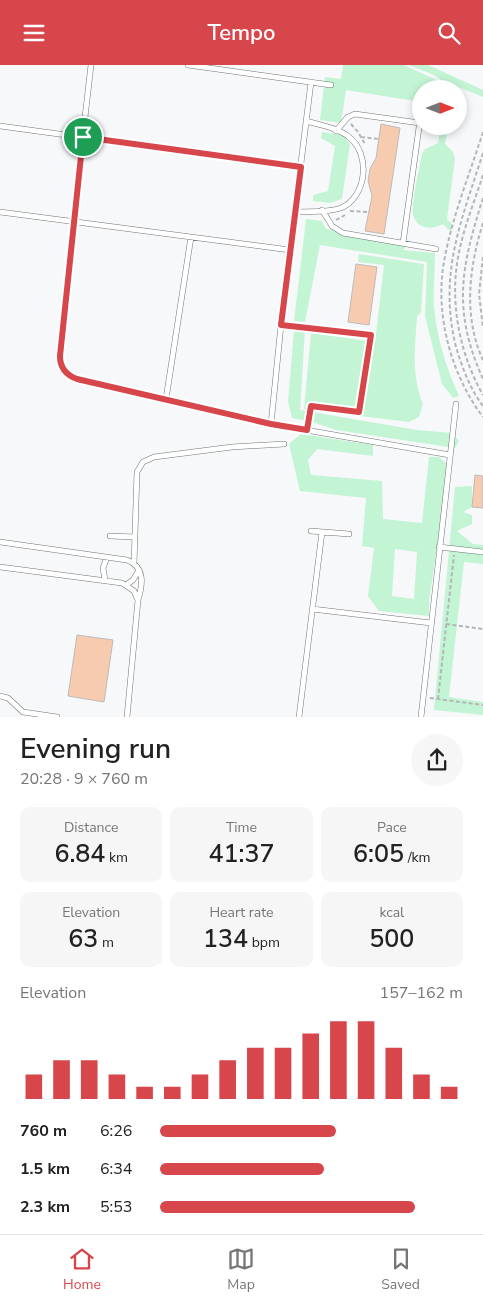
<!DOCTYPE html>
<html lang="en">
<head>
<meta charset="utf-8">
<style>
  body { margin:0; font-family:"Nunito Sans",sans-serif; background:#f6f6f6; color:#222; height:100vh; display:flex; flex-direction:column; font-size:19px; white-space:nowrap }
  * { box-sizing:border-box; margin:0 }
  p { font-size:16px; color:#767676 }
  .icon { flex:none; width:28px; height:28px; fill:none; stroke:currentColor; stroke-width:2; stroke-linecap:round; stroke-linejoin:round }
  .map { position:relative; height:652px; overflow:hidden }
  .drawer { display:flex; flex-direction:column; background:#fff; flex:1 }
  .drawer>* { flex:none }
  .needle { width:32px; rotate:90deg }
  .controls { position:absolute; left:412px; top:15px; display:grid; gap:10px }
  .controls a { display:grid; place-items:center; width:55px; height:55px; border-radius:50%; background:#fff; box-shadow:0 2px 8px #0003; font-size:25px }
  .pin { position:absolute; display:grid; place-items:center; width:42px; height:42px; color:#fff; margin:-21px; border:2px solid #fff; border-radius:50%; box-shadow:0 1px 5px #0007 }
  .round { display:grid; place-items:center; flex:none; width:52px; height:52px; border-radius:26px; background:#f6f6f6 }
  .summary { display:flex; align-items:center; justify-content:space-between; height:85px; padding:0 20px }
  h1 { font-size:28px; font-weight:600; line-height:38px }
  .stats { display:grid; grid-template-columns:repeat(3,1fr); gap:8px; height:85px; padding:5px 20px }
  .stats div { display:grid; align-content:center; border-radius:10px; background:#f6f6f6; text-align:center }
  .stats b { font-size:25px; font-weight:600 }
  .stats small { font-size:14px; font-weight:400 }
  .stats p { font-size:14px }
  .chart { height:140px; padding:10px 20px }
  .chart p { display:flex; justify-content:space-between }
  .chart svg { width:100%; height:90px; margin-top:5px; stroke:#d6464b; stroke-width:6 }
  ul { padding:0 20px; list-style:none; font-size:16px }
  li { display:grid; grid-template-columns:80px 60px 1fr; align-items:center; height:38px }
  li i { height:12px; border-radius:6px; background:#d6464b }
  header { display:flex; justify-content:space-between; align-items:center; height:65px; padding:0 20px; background:#d6464b; color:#fff; font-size:22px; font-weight:600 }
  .tabs { display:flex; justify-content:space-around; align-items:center; height:70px; border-top:1px solid #e0e0e0; background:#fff; font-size:14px; color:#767676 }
  .tabs a { display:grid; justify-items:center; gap:2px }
  .tabs .on { color:#d6464b }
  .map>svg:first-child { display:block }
</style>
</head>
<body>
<header><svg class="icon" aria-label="menu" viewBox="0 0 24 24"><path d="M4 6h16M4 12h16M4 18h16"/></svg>Tempo<svg class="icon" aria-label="search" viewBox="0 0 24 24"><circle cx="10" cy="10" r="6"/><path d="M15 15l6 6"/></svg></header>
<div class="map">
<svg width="483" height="652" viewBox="0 0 483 652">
  <rect width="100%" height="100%" fill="#f6f8fa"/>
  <!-- green -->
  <path fill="#c3f5d4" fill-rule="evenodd" d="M343,0H404L443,18L446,24H421V37L346,25L341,58L320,55L325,12L341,14Z
    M409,0H428L483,25V32L458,22L447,24C443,10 422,6 409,0Z
    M441,61H448L445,79L453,87L455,94L447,154L453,160L451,167L443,159C431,165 416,165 413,148C411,139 420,100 422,89L425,84L438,78Z
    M322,67L343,70L350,79L342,134L330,138L313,136V130L328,126L335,81L321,73Z
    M306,154L322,156L326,164L410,177L403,185L435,188C435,206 433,225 434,242C437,274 446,302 459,331L453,333L442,319L425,251L427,197L320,180L305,257L294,256Z
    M359,189L424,199L421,247L417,252C415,283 411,310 423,339L419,352L409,357L304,344L311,268L375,277L384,200L358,197Z
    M294,265H305L300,345L417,365L452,368L459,376L455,383L336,365L315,358L292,353L288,337Z
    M301,369L373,380V391L317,384L308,395L311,410L382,416L383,454L422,458L429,392H439L449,401L429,536V551L379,546L368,531L374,483L362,481L366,433L300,426L289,379ZM395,484L417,487L414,534L392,531Z
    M472,421V442L463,447L472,450V459L457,466L473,479L483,480V499L464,497L449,632L483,637V650L434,645L455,422Z"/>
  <!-- building -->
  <path fill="#f7cbaf" stroke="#bdbbb9" d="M381,59L400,63L384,169L365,166L372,131L368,116L370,104L376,93Z
    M356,199L377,202L369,260L348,257Z
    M475,410L483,411V443L472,442Z
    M77,570L113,575L104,637L68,631Z"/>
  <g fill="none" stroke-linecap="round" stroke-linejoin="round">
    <!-- lane casing -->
    <g stroke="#717475" stroke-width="6">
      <path id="lane" d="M91,0L73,157L61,291C60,303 66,310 77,313L271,359L450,390
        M188,0L331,20
        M0,61L301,102
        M336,66L348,52L355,49L420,58
        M322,145L332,161L343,168L436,184
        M0,147L290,185
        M295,147C309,146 327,148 341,143C367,132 371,89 349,72C338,63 320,60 306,56
        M403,178L421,48
        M281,260L371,270
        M166,334L191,172
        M271,359L281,260L311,17
        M311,466L349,469
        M110,471L135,472
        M0,477L127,495C145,502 143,519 138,535L127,652
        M439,482L483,487
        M134,499L137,407L143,397L154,392L232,382L284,379
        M0,502L122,518L134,526L138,535
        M105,515L103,503L107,492
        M126,520L133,515L139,505
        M312,544L431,558
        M0,631L8,633L23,647L57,652
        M299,652L322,467
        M421,652L456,339"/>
    </g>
    <!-- path -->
    <path stroke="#b4b5b7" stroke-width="2" stroke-dasharray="4 2.5" stroke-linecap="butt" d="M351,59L358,67L365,79
      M483,67C469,111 450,157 443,203C436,254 452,311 483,352
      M361,72L379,74
      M483,88C461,157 438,209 456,282C462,302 470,324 483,341
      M483,110C473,141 459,174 456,207C452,249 462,293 483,330
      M483,133C461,203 452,245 483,314
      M350,146L368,147
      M336,155L345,150
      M483,158C469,202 463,252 483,295
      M483,192L479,229L483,263
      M308,359L311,341L359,347L370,277
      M446,559L483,564
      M430,633L483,640
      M438,634L454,490"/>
    <!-- lane -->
    <use href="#lane" stroke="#fff" stroke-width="5"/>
  </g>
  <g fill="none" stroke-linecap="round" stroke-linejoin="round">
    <!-- route casing -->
    <g stroke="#fff" stroke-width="10">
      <path id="route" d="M83,72L301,102L281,260L371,270L359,347L311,341L307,365L271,359L77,314C66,310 60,303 60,291Z"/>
    </g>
    <!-- route -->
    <use href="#route" stroke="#d6464b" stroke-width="6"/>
  </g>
</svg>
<div class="controls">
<a><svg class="needle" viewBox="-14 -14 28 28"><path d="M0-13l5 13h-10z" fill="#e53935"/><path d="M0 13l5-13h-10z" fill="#767676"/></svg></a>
</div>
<div class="pin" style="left:83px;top:72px;background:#1e9e55"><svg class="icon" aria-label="arrive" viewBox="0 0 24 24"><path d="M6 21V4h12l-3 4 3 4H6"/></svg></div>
</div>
<section class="drawer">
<div class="summary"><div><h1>Evening run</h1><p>20:28 · 9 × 760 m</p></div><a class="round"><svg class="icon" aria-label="share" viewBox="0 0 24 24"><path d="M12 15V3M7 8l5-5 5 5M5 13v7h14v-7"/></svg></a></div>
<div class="stats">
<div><p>Distance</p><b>6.84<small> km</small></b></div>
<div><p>Time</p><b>41:37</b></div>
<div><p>Pace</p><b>6:05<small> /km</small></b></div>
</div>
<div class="stats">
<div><p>Elevation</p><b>63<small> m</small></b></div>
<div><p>Heart rate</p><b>134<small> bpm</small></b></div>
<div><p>kcal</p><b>500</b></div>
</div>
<div class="chart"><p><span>Elevation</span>157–162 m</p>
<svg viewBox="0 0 160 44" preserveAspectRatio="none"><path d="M5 44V32M15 44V25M25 44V25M35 44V32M45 44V38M55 44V38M65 44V32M75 44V25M85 44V19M95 44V19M105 44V12M115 44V6M125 44V6M135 44V19M145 44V32M155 44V38"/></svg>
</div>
<ul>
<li><b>760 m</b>6:26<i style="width:58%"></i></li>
<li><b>1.5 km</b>6:34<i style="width:54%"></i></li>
<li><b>2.3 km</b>5:53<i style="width:84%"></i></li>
</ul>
</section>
<nav class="tabs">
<a class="on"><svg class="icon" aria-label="home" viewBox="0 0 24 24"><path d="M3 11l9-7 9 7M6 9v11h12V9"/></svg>Home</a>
<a><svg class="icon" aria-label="map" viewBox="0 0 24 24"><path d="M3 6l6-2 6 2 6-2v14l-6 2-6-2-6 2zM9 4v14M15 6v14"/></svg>Map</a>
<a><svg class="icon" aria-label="saved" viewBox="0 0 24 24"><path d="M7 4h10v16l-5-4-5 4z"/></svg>Saved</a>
</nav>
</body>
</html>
